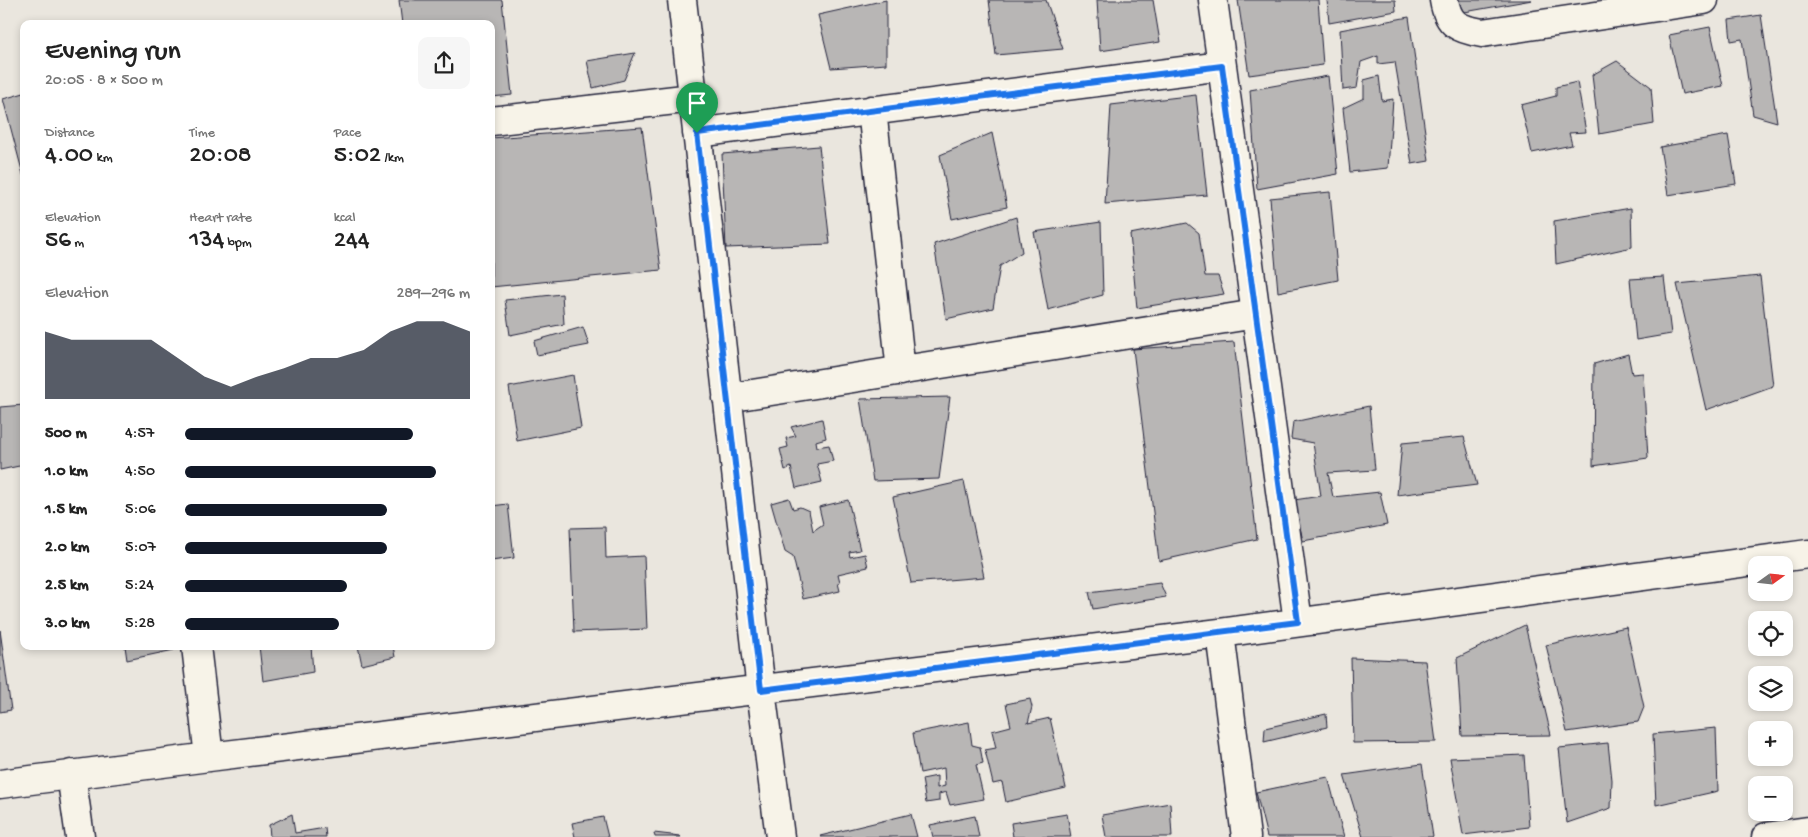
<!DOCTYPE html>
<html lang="en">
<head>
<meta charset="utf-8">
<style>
  body { margin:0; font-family:"Gochi Hand",sans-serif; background:#f6f6f6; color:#222; height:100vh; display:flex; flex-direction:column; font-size:19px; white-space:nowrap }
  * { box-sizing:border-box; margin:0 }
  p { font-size:16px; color:#767676 }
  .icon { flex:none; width:28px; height:28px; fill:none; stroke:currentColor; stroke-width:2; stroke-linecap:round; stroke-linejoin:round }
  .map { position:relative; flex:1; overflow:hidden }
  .side { position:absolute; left:20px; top:20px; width:475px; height:630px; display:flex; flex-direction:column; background:#fff; border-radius:10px; box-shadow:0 2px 8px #0003 }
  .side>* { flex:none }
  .needle { width:32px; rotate:75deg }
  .tools { position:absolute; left:1748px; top:556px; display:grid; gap:10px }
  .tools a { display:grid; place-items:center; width:45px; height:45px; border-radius:10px; background:#fff; box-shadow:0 2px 8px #0003; font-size:25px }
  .pin { position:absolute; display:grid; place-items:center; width:42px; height:42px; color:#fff; margin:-51px -21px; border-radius:50% 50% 50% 0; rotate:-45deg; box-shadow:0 0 5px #0007 }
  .pin .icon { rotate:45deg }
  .round { display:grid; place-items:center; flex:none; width:52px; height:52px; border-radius:10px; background:#f6f6f6 }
  .overview { display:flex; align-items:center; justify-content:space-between; height:85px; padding:0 25px }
  h1 { font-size:28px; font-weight:600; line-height:38px }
  .stats { display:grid; grid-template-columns:repeat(3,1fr); gap:8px; height:85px; padding:5px 25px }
  .stats div { display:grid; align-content:center }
  .stats b { font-size:25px; font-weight:600 }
  .stats small { font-size:14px; font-weight:400 }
  .stats p { font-size:14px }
  .chart { height:140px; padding:10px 25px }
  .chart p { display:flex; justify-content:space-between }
  .chart svg { width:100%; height:90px; margin-top:5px; fill:#111827; opacity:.7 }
  ul { padding:0 25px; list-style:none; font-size:16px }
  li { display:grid; grid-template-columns:80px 60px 1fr; align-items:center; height:38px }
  li i { height:12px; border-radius:6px; background:#111827 }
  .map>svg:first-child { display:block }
</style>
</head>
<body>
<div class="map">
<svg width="1808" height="837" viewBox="0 0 1808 837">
  <rect width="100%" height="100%" fill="#eae6de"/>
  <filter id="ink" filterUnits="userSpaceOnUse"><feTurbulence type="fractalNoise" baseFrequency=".02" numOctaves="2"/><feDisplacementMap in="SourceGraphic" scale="10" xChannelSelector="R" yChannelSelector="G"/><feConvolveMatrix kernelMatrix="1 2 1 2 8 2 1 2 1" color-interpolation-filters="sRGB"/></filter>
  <g filter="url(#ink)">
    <!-- building -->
    <path fill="#b8b6b5" stroke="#22223b" d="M399,0H502L512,95L491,97V24H402Z
      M886,0V64L831,68L818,15Z
      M989,0H1046L1063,49L996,55Z
      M1097,0H1153L1160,42L1100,51Z
      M1238,0H1318L1323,65L1249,75Z
      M1327,0H1395L1396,11L1329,23Z
      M1458,0H1532L1459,13Z
      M1761,15L1777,122L1753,115L1742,39L1731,41L1729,20Z
      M1409,17L1429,161L1412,164L1395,62L1378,64V56L1361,62L1357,88L1343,90L1340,30Z
      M1710,27L1723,86L1682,94L1669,35Z
      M635,53L624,80L593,88L587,61Z
      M1617,61L1651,87L1654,124L1599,134L1592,75Z
      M1328,76L1338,174L1257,189L1250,90Z
      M1379,76L1382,101L1393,99L1388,168L1350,172L1343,108L1364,98V80Z
      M1577,82L1586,132L1569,133L1572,145L1532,153L1521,105L1556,96V87Z
      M24,93V178L3,99Z
      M1196,95L1207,195L1105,204L1111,105Z
      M642,127L661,270L491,287V138Z
      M992,133L1007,207L952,219L940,155Z
      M1728,135L1736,184L1668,195L1660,147Z
      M819,146L830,244L726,248L722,154Z
      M1330,192L1338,280L1278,292L1270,198Z
      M1631,208L1632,247L1556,264L1554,221Z
      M1016,217L1022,252L1000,266L993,308L946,319L934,244Z
      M1101,222L1103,295L1048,310L1034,232Z
      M1187,223L1199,233L1205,276H1218L1224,294L1137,308L1130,234Z
      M1760,276L1773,386L1706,410L1677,284Z
      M1664,277L1671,334L1636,340L1630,279Z
      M562,294L564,324L510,335L505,300Z
      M583,327L589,345L537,355L534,341Z
      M1234,342L1257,539L1159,561L1133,349Z
      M1628,354L1632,374L1643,373L1648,458L1593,466L1594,364Z
      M573,375L581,428L517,441L509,387Z
      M950,397L939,479L873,481L860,399Z
      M24,405V465L0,470V407Z
      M1369,406L1375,470L1328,473L1333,497L1380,492L1387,525L1303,541L1294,500L1321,496L1313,443L1291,439L1293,422Z
      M822,419L826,438L816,441L817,447L829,445L833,461L817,464L822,482L796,488L791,467L785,470L780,449L788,447L786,438L796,436L791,427Z
      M1464,437L1477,485L1397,495L1402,443Z
      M964,481L984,577L911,583L893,497Z
      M789,498L793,509L800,507L809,511L813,531L823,524L819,507L848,500L860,550L849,552L850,557L865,554L868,567L838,574L840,582L838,583L840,591L803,599L793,557L785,552L771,503Z
      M508,504L514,558L491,561V506Z
      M605,527L606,558L644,556L647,629L574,632L570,528Z
      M1160,583L1166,597L1093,609L1089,592Z
      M1525,625L1551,735L1462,736L1457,658Z
      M1626,627L1644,707L1638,722L1567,732L1546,645Z
      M0,630L11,710L0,712Z
      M125,646H173L174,650L127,660Z
      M259,646H311L313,672L263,681Z
      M358,646H393L395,657L362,665Z
      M1351,658L1425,661L1436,742L1353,743Z
      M1030,699L1032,707L1028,723L1050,718L1066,788L1006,802L1002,782L993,784L985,750L996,748L992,731L1011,726L1006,704Z
      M1326,714L1327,727L1264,742L1265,728Z
      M969,722L972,745L980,747L983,763L976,765L984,799L950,805L946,792L939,794V801L926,803L922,779L937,776V788L945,786L944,768L920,773L913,733Z
      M1716,728L1718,791L1656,805L1653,734Z
      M1608,743L1612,780L1611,808L1567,823L1559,748Z
      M1524,755L1529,827L1463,835L1450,758Z
      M1422,764L1433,837H1363L1344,775Z
      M1328,777L1344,837H1267L1256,792Z
      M1170,803L1172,837H1106L1102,815Z
      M292,814L295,833L325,828L326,837H270L269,825Z
      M911,814L917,837H821L820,836Z
      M1067,814L1071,837H1013L1011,823Z
      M975,816L979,837H933L930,825Z
      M603,817L608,837H575L572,823Z
      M654,833L680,836L681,837H655Z"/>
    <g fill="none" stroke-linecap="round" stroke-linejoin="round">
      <!-- minor casing -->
      <g stroke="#22223b" stroke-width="31">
        <path id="minor" d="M682,0L761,690L780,837
          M1213,0L1298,622
          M1444,0C1448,25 1459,29 1482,33L1704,0
          M872,110L901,371
          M491,121L693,98
          M697,133L1222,66
          M727,398L1256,314
          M1220,633L1246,837
          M196,646L209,757
          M71,774L80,837
          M0,784L209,757L1220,633L1808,554
          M1766,837L1808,831"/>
      </g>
      <!-- minor -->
      <use href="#minor" stroke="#f7f3e8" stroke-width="28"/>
    </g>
  </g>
  <g fill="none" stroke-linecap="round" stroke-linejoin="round" filter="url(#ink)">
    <!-- route casing -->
    <g stroke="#fff" stroke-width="10">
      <path id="route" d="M1222,66L1298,622L761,690L697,133Z"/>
    </g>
    <!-- route -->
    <use href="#route" stroke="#1a73e8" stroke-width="6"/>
  </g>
</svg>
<div class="tools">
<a><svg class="needle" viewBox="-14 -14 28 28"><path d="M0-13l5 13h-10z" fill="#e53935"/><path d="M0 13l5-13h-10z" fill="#767676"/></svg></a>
<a><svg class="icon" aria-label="locate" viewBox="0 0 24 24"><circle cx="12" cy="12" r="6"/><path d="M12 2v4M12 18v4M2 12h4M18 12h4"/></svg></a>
<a><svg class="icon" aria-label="layers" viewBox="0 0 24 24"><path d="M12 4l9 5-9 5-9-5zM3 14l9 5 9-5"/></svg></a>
<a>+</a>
<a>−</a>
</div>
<div class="pin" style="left:697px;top:133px;background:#1e9e55"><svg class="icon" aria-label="arrive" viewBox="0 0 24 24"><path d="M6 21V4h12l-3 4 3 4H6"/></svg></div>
<section class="side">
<div class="overview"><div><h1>Evening run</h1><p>20:05 · 8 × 500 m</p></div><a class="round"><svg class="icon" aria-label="share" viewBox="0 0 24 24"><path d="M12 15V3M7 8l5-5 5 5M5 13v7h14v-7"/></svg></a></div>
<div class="stats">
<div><p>Distance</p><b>4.00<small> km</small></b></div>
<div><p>Time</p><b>20:08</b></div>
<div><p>Pace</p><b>5:02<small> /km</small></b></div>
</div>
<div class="stats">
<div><p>Elevation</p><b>56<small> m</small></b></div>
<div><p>Heart rate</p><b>134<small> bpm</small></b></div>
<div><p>kcal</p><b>244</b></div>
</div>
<div class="chart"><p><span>Elevation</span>289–296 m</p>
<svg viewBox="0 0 160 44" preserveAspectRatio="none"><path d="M0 44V11L10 15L20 15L30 15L40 15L50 24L60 33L70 38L80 33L90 29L100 24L110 24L120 20L130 11L140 6L150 6L160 11V44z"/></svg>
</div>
<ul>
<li><b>500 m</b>4:57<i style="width:80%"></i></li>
<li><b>1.0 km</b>4:50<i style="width:88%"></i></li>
<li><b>1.5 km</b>5:06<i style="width:71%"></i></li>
<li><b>2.0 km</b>5:07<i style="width:71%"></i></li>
<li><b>2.5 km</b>5:24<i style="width:57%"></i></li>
<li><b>3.0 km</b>5:28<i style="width:54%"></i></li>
</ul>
</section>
</div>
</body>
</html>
